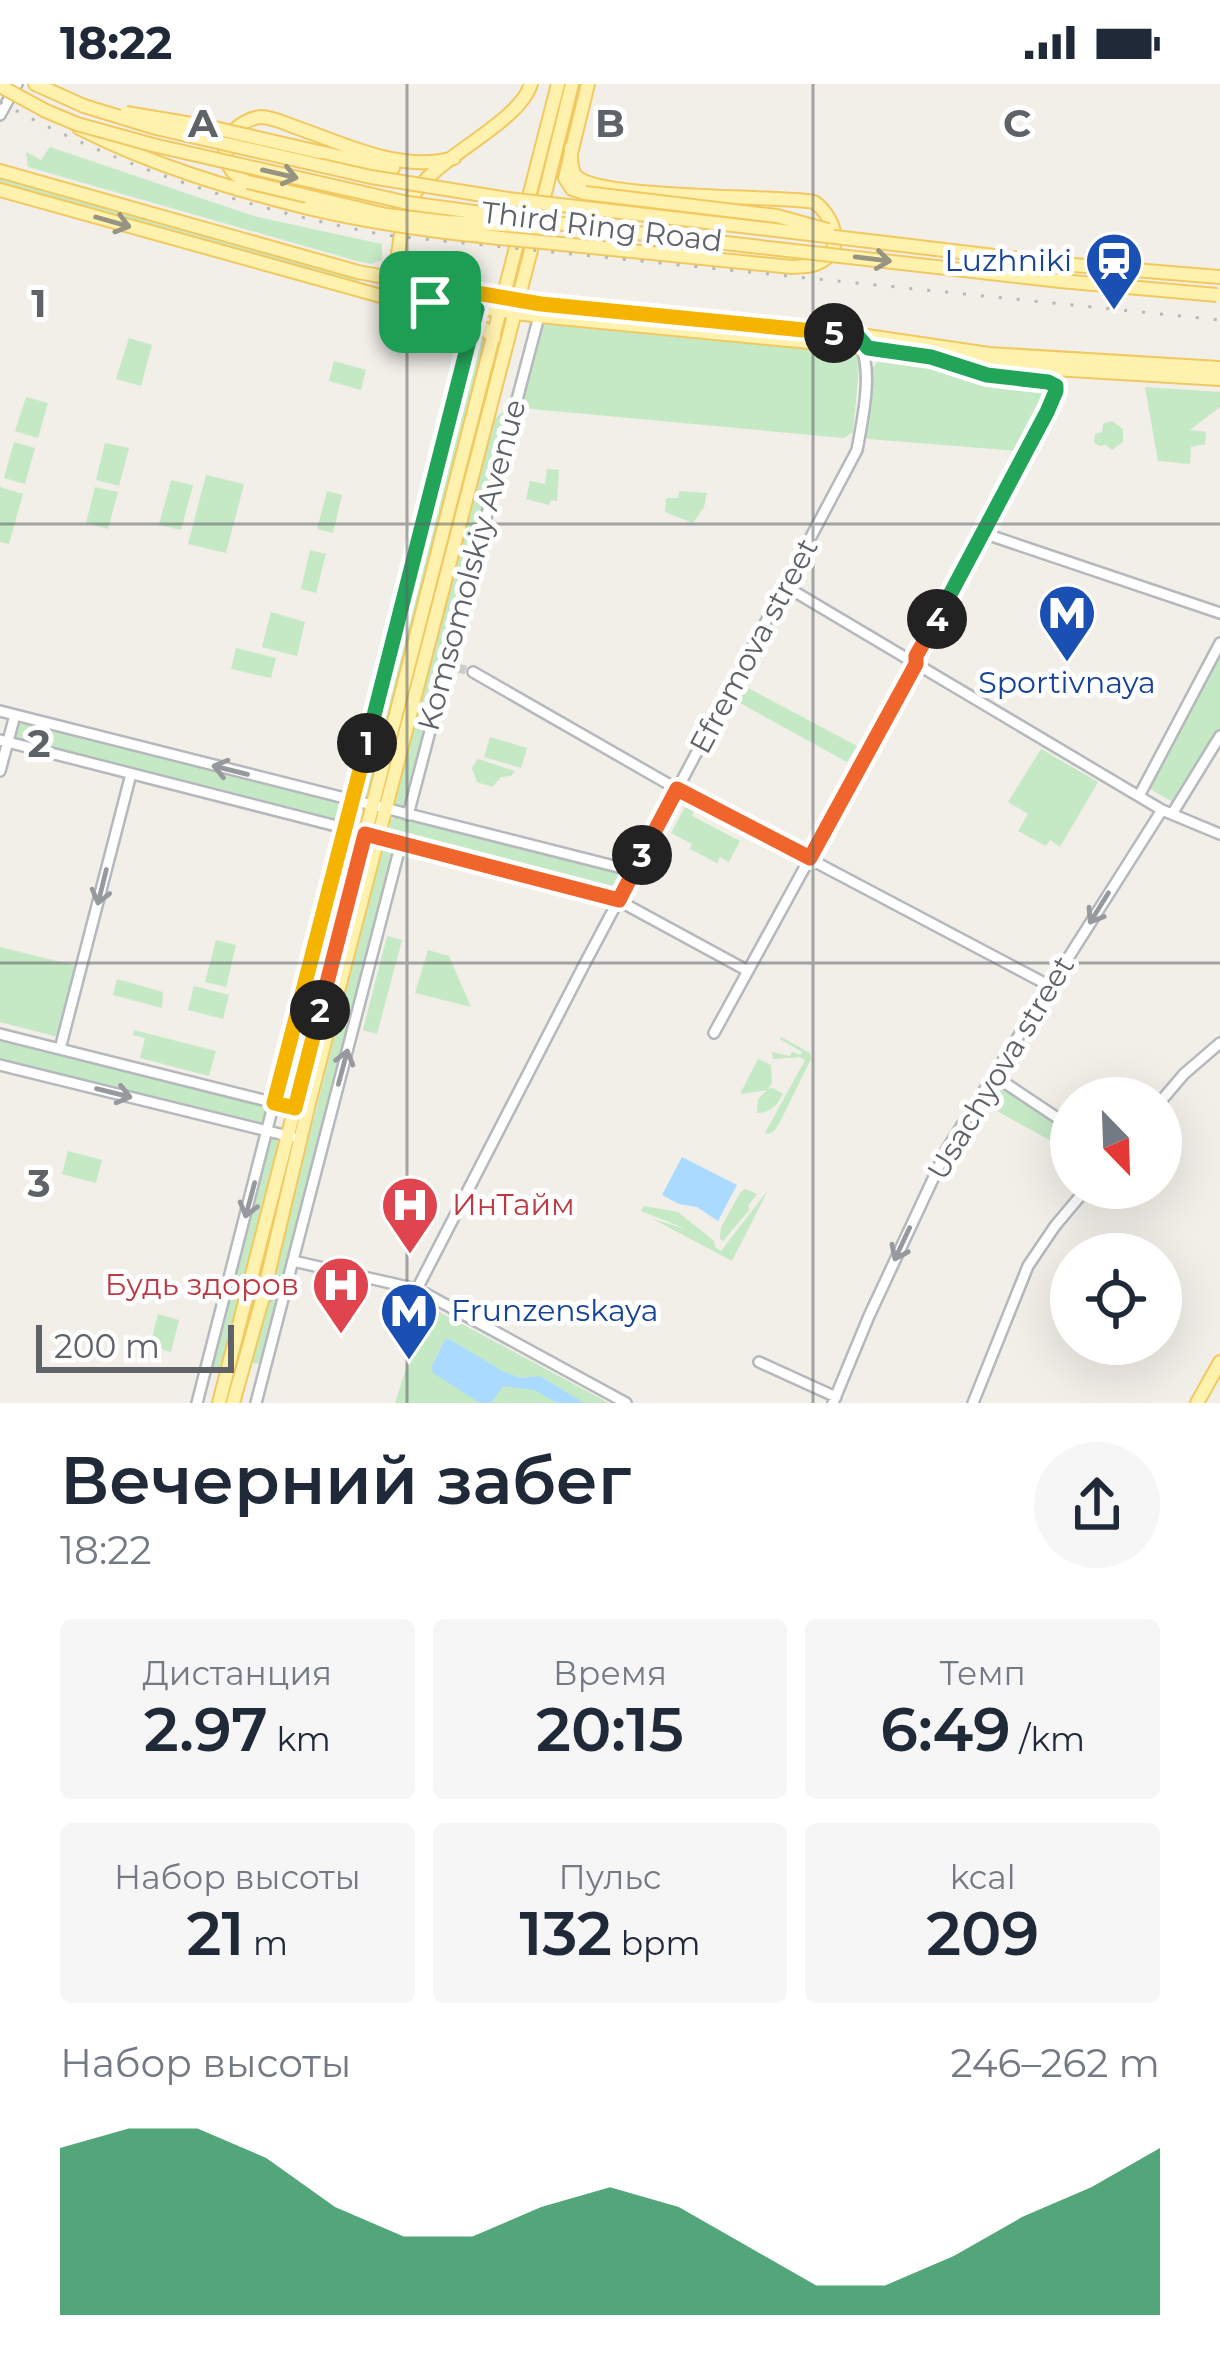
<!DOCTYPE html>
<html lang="ru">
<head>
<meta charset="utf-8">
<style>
  body { margin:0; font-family:Montserrat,sans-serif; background:#f6f6f7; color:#1f2937; height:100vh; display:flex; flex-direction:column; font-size:45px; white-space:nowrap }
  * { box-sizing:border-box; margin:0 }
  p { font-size:39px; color:#747a83 }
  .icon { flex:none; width:66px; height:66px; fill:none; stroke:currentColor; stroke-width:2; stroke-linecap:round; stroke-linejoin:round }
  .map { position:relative; height:1319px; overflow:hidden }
  .sheet { display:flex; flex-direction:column; background:#fff; flex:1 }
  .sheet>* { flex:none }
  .needle { width:78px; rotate:157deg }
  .controls { position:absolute; left:1050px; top:993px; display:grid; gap:24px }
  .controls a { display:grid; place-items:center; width:132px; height:132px; border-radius:50%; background:#fff; box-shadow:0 12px 48px #0002; font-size:60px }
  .scale { position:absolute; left:36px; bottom:30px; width:198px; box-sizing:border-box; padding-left:12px; border:6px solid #5f6368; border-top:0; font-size:33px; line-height:42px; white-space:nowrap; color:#5f6368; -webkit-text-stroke:9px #fff; paint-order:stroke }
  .pin { position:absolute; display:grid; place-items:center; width:102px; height:102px; color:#fff; margin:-51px; border-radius:24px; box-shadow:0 6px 18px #0006 }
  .km { position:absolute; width:60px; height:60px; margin:-30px; border-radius:50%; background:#222; color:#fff; font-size:33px; line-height:60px; text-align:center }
  .round { display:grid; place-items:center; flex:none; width:126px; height:126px; border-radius:63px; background:#f6f6f7 }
  .head { display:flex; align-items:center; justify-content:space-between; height:204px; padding:0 60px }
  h1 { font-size:66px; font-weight:600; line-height:90px }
  .figures { display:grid; grid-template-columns:repeat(3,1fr); gap:18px; height:204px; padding:12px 60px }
  .figures div { display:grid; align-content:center; border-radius:12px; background:#f6f6f7; text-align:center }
  .figures b { font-size:60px; font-weight:600 }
  .figures small { font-size:33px; font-weight:400 }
  .figures p { font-size:33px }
  .chart { height:336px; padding:24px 60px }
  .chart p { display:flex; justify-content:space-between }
  .chart svg { width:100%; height:216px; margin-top:12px; fill:#0b8043; opacity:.7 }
  .status { display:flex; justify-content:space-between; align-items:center; height:84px; padding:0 60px; background:#fff; direction:ltr }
  .status svg { height:33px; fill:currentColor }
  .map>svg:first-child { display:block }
</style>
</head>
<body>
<div class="status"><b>18:22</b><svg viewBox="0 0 49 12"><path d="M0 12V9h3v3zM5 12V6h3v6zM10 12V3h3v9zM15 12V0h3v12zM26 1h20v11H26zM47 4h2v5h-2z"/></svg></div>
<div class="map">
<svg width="1220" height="1319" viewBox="0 0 1220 1319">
  <rect width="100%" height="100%" fill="#f1efe8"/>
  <!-- green -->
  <path fill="#c5e8c5" d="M50,63L257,133L382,160V176L371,180L357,177L28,83L26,68L41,76Z
    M0,95L358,195L360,198L356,200L0,101Z
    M546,240L856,268L860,274L853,348L844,354L521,324L518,322L540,242Z
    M478,246L486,254L479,286L366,717L356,713Z
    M129,254L152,261L141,302L116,295Z
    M889,273L1035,301L1042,305C1049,324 1031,352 1018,367L868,355L865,352L871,286L880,274Z
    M334,277L366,286L361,306L329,297Z
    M1145,303L1220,308V323L1190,346L1206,348L1205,360L1191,363L1190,380L1158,377Z
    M26,313L48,319L38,354L15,347Z
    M510,322L405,725L397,724L395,720L493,336Z
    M1112,337L1123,345V358L1112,366L1106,361L1099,362L1094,358L1095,350L1102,348L1103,340Z
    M14,358L35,364L25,400L4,394Z
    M105,359L129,364L119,402L96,396Z
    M547,385L559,386L557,417L551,416L549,421L526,415L530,397L545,400Z
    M206,391L244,400L226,469L188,460Z
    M171,396L193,401L181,446L159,441Z
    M0,403L23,410L9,460L0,458Z
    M95,403L118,408L108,445L86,439Z
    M327,407L342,411L333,449L317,445Z
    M679,407L707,409L704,423L693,439L665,428L666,414H678Z
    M310,466L326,470L316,509L301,505Z
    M271,528L305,538L297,572L262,563Z
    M236,564L276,574L271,594L231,585Z
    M1220,567V646L1176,720L1147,703Z
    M746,603L857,662L847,678L738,618Z
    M17,637L342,718L346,721L344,736L337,739L16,656L13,651Z
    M490,653L527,664L521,684L484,673Z
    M1041,665L1098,698L1060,763L1050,756L1046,762L1018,747L1028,730L1008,718Z
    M478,675L515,687L511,692L501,693L492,703L477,698L472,684Z
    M685,723L694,727L692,732L740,757L729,778L720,773L717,779L690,765L692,760L671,749Z
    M395,733L619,789L622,798L616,807L610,808L390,750V737Z
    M351,750L356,753L357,758L293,1010L286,1017L280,1015L279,1011L346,751Z
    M388,760H393L396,766L264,1280L251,1279L383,764Z
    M387,852L402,856L377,950L363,946Z
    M216,856L236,861L226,903L205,898Z
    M0,863L77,882L58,953L0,938Z
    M428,866L449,872L471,923L415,909Z
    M117,895L163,908L162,924L113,911Z
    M194,902L229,911L223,935L188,926Z
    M134,946L216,967L209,992L140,974L145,954L133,951Z
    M781,953L810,969L811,975L780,1038L774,1047L768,1050L765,1049L805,976L800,973L773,975L772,968L790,972L792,968L800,971L802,968L780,955Z
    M0,954L267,1022L268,1029L263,1039L0,974Z
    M758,975L771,981L772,999L768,1005L773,1004L783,1010C777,1021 771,1029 757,1029L758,1015L767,1006L741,1010V1008Z
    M999,1003L1071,1050V1068L988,1022Z
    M274,1054L280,1061L220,1290L207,1287L268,1055Z
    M68,1067L102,1076L96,1099L62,1090Z
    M745,1105L757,1110L748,1122L750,1125L723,1157L720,1155L721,1143L740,1109Z
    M768,1106L732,1177L653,1135L689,1146L641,1127L644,1122L678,1128L714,1157L715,1163L721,1167Z
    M432,1224L609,1319H395L424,1228Z
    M158,1230L179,1236L171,1268L150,1262Z"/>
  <!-- water -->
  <path fill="#aadaff" d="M682,1073L737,1101L718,1137L697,1123L679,1120L662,1111Z
    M449,1255L504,1288L521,1294L540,1292L584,1319H558L534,1306L503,1302L491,1319H480L433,1289L431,1284L445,1256Z"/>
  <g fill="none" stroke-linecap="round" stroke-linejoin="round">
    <!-- minor-tunnel -->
    <path stroke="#ccccc8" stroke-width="9" stroke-dasharray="9 4.5" stroke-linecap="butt" d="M457,584L473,588"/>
    <!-- minor casing -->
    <g stroke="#b5b8bc" stroke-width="14">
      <path id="minor" d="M0,31L17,0
        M983,449L1220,529
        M785,502L1162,726L1220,750
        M473,588L677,705L1050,902
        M0,627L634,787
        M0,656L610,812L748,887
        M0,687L15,631
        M1139,712L1220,559
        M1172,730L1220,652
        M408,731L539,232
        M714,949L916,580V572L1056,307V302L1048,298L987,291L953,280
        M0,950L295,1024
        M60,965L131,690
        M0,981L292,1053
        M993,991L1071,1043
        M1161,1017L1184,990L1220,959
        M293,1177L417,1205L626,1319
        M417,1205L583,883L857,366C862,339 873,288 861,263
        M262,1216L289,1193
        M759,1278L836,1313
        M197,1319L477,225L503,215
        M256,1319L401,759
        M833,1319L869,1232L947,1065L1162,726
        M973,1319L1028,1182L1055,1142L1087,1104"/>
    </g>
    <!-- major casing -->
    <g stroke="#f2c960" stroke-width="16">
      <path id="major" d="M35,0L84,22
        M79,44C151,81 229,104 308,124
        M319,68L393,84
        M0,87L358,188L503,215L867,252L989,270L1220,284
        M248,98C229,91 219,71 230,52C236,42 249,34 261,33C273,33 286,40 298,44C347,61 401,89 454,74
        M0,106L388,214L414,215L539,232L861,263L988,281L1220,295
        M585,109L572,105L565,94L588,0
        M869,157L1061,180L1220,193
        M562,160L792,183C802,182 813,183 822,177C846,163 832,130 814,118C775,111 595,116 575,91C570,83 571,73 571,64
        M385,193L393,190L396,184C400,161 401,130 414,110C438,72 519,39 531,0
        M406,220L483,244L494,254
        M219,1319L558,0
        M233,1319L262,1216L309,1019L529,174L572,0
        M1197,1319L1220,1278"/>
    </g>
    <!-- minor -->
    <use href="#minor" stroke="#fff" stroke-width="9"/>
    <!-- major -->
    <use href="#major" stroke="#fff2af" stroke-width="12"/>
    <!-- rail -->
    <path stroke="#b6b7b8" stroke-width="3" stroke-dasharray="3 15" stroke-linecap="butt" d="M0,18C120,84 251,126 385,151L1220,236"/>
    <!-- major-bridge casing -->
    <g stroke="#f2c960" stroke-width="16" stroke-linecap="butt">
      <path id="major-bridge" d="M0,2L46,27L77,40L153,61L408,119L593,144L1060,197L1217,211
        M84,22L156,44L371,93L508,115L869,157
        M126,29L210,43L319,68
        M248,98L386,131L446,138L524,142
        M585,109L777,132L828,146
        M308,124C392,144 476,152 562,160"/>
    </g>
    <!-- major-bridge -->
    <use href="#major-bridge" stroke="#fff2af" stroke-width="12"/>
  </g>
  <!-- one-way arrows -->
  <defs><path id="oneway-shaft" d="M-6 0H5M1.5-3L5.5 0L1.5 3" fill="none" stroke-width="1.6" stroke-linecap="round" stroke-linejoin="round" transform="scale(3)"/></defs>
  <g stroke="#979581">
    <use href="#oneway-shaft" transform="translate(280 90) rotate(13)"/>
    <use href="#oneway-shaft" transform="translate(113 138) rotate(16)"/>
    <use href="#oneway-shaft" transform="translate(873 175) rotate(7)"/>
  </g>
  <g stroke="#979a9d">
    <use href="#oneway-shaft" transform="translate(230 686) rotate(-166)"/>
    <use href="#oneway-shaft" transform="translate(102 803) rotate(104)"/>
    <use href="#oneway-shaft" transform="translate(1099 824) rotate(122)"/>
    <use href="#oneway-shaft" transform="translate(343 983) rotate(-75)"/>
    <use href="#oneway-shaft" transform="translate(114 1009) rotate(14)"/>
    <use href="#oneway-shaft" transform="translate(250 1116) rotate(105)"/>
    <use href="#oneway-shaft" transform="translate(902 1160) rotate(115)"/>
  </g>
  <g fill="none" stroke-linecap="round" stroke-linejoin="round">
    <!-- split-1 casing -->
    <g stroke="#fff" stroke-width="24">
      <path id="split-1" d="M367,659L477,225L430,218"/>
    </g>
    <!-- split-2 casing -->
    <g stroke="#fff" stroke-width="24">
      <path id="split-2" d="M320,926L295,1024L274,1019L367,659"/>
    </g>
    <!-- split-3 casing -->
    <g stroke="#fff" stroke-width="24">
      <path id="split-3" d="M320,926L365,750L619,816L642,771"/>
    </g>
    <!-- split-4 casing -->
    <g stroke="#fff" stroke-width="24">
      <path id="split-4" d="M642,771L677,705L810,774L916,580V572L937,535"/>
    </g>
    <!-- split-5 casing -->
    <g stroke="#fff" stroke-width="24">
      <path id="split-5" d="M834,249L857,251L868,264L931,273L987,291L1048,298L1056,302V307L1047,328L937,535"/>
    </g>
    <!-- split-6 casing -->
    <g stroke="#fff" stroke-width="24">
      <path id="split-6" d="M430,218L414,214L406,197L541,220L834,249"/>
    </g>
    <!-- split-1 -->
    <use href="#split-1" stroke="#22a559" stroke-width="15"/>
    <!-- split-2 -->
    <use href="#split-2" stroke="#f5b400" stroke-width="15"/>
    <!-- split-3 -->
    <use href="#split-3" stroke="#f0652b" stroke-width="15"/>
    <!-- split-4 -->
    <use href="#split-4" stroke="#f0652b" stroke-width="15"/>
    <!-- split-5 -->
    <use href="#split-5" stroke="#22a559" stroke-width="15"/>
    <!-- split-6 -->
    <use href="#split-6" stroke="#f5b400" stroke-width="15"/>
  </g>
  <!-- grid -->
  <path fill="none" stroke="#5f6368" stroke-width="3" stroke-opacity="0.55" d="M407,0V1319M813,0V1319M0,440H1220M0,879H1220"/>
  <!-- icons -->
  <defs>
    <g id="station-pin" transform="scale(3)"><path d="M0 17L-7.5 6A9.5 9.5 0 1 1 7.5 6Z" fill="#1a4fb4" stroke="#fff"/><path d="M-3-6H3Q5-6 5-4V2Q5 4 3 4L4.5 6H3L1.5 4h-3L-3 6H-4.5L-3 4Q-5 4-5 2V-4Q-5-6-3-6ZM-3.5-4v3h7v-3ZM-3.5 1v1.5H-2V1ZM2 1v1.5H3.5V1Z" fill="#fff"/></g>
    <g id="metro-pin" transform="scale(3)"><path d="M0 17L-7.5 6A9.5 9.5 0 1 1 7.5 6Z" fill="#1a4fb4" stroke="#fff"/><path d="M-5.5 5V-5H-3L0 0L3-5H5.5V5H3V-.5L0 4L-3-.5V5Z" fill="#fff"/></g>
    <g id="hospital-pin" transform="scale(3)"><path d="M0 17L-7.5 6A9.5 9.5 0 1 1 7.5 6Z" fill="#e0444e" stroke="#fff"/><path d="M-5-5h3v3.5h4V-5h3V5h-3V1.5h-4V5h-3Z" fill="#fff"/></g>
  </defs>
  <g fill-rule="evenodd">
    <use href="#station-pin" x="1114" y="177"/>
    <use href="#metro-pin" x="1067" y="529"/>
    <use href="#hospital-pin" x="410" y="1121"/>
    <use href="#hospital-pin" x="341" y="1201"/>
    <use href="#metro-pin" x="409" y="1227"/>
  </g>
  <g text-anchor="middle" stroke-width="10" stroke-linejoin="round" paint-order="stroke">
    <!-- street labels -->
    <g font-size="30" fill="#5f6368" stroke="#fff">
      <text transform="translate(602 143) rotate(7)" y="10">Third Ring Road</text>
      <text transform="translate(472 481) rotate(-75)" y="10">Komsomolskiy Avenue</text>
      <text transform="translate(754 562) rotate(-62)" y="10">Efremova street</text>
      <text transform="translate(1001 984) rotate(-59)" y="10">Usachyova street</text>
    </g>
    <!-- transit labels -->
    <g font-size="30" fill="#164399" stroke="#fff" text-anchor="end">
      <text x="1072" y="187">Luzhniki</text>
      <text x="1067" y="609" text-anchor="middle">Sportivnaya</text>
      <text x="451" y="1237" text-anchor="start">Frunzenskaya</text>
    </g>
    <!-- health labels -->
    <g font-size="30" fill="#be3a42" stroke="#fff" text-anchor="start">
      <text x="452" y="1131">ИнТайм</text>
      <text x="299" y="1211" text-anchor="end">Будь здоров</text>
    </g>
  </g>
  <g font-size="39" text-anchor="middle" font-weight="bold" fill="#5f6368" stroke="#fff" stroke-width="10" stroke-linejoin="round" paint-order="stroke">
    <text x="203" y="53">A</text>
    <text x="610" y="53">B</text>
    <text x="1017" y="53">C</text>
    <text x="39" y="233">1</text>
    <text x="39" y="673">2</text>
    <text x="39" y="1113">3</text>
  </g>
</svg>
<div class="controls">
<a><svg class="needle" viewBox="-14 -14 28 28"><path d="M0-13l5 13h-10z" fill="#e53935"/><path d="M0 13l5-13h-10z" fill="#747a83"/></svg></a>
<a><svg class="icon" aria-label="locate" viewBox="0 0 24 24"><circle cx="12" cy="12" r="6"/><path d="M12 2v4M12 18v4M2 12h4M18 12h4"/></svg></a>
</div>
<div class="scale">200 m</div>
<div class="pin" style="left:430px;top:218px;background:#1e9e55"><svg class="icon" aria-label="arrive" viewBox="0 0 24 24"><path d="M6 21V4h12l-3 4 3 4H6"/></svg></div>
<b class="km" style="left:367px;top:659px">1</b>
<b class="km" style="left:320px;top:926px">2</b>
<b class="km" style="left:642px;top:771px">3</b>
<b class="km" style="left:937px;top:535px">4</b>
<b class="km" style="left:834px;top:249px">5</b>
</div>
<section class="sheet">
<div class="head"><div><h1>Вечерний забег</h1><p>18:22</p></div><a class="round"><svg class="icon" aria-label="share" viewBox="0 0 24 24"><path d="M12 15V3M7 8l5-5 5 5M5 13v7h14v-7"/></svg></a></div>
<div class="figures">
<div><p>Дистанция</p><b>2.97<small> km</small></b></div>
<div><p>Время</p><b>20:15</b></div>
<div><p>Темп</p><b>6:49<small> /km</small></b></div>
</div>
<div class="figures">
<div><p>Набор высоты</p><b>21<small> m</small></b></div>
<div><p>Пульс</p><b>132<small> bpm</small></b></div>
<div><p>kcal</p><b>209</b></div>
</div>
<div class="chart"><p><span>Набор высоты</span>246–262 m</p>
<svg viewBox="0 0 160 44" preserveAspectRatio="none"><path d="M0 44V10L10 6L20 6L30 12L40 22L50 28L60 28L70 22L80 18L90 22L100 30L110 38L120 38L130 32L140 24L150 18L160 10V44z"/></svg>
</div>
</section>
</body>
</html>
